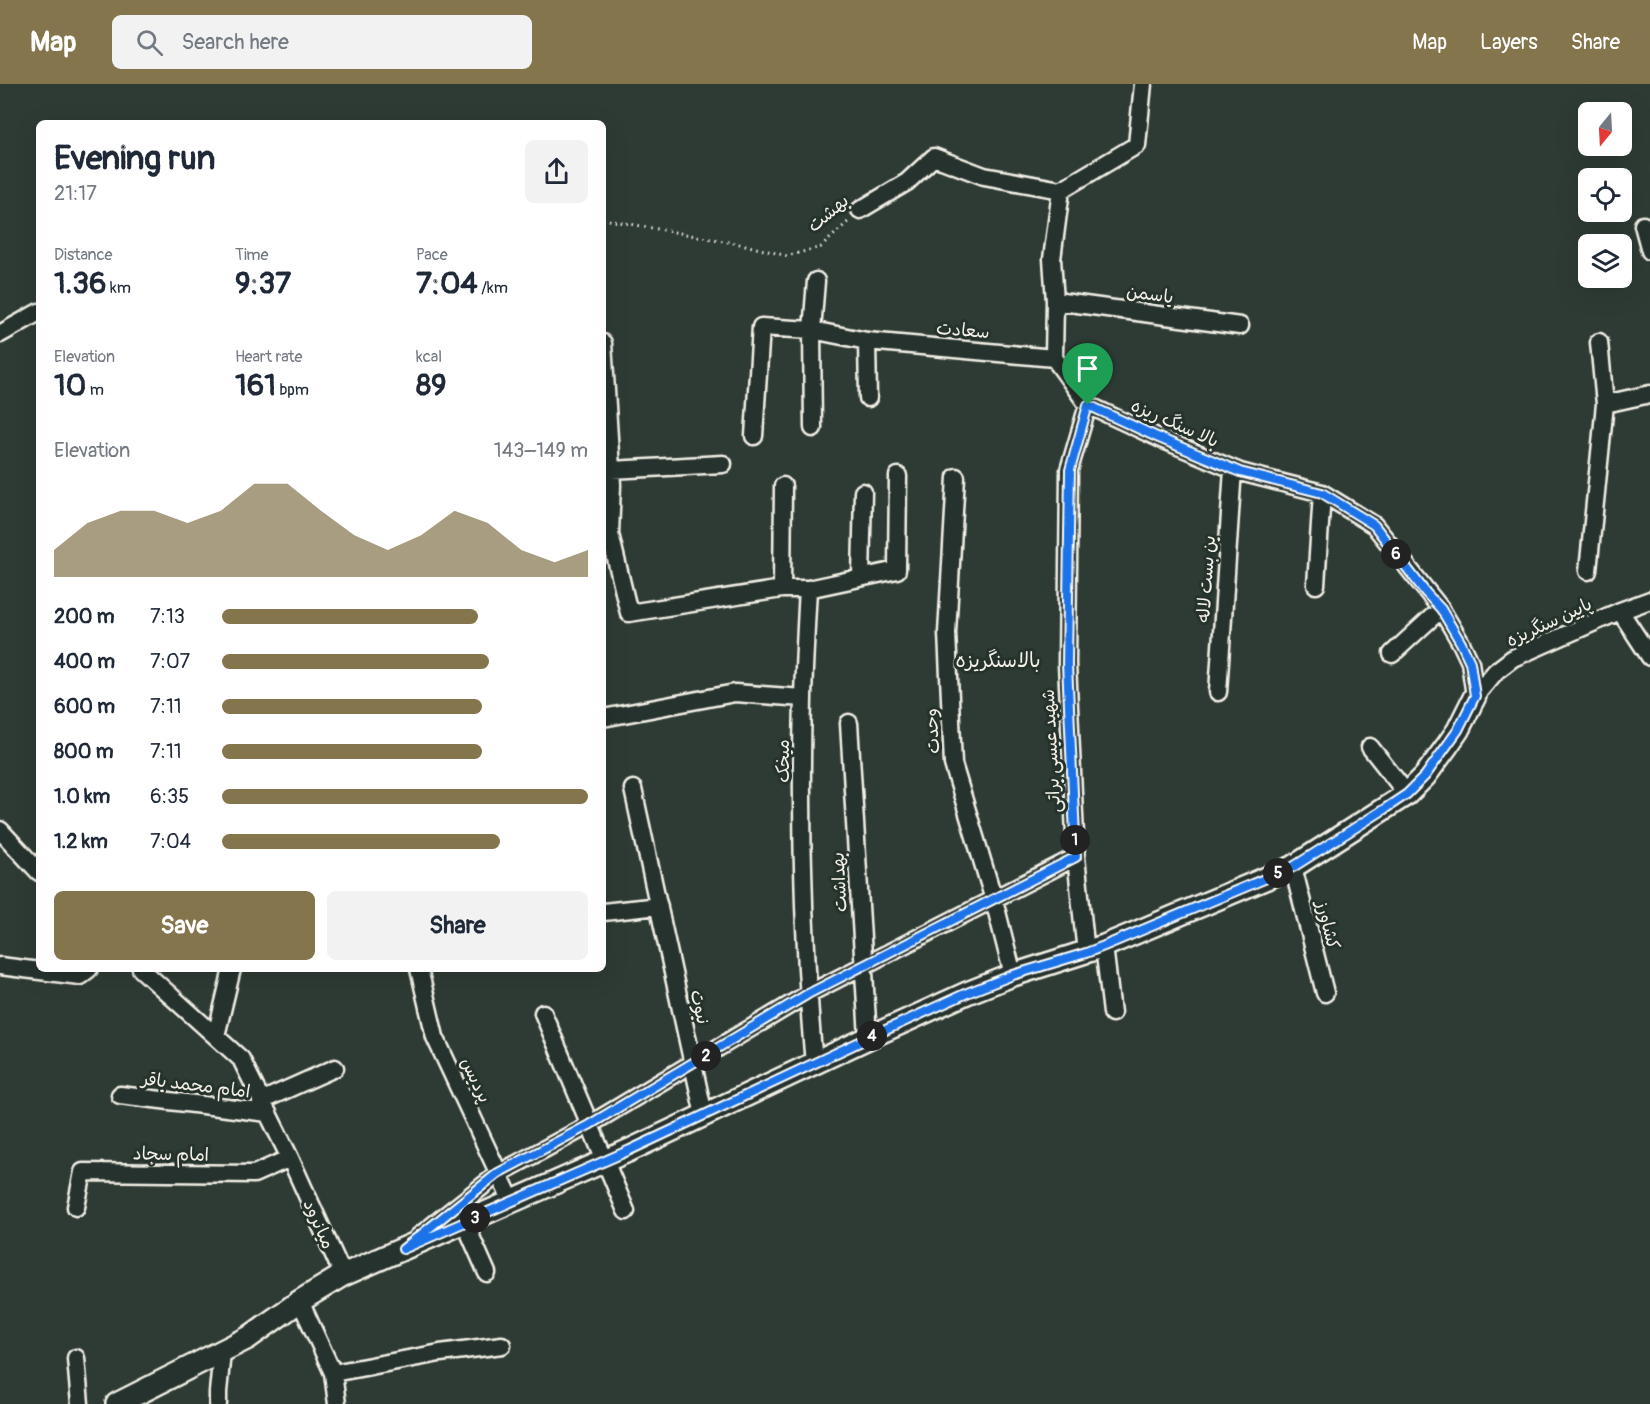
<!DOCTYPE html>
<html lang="en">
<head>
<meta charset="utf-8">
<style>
  body { margin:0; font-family:Pangolin,"Playpen Sans Arabic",sans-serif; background:#f2f2f3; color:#1f2937; height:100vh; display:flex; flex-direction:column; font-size:22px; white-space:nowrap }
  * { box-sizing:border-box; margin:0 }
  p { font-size:20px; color:#747a83 }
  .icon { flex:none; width:33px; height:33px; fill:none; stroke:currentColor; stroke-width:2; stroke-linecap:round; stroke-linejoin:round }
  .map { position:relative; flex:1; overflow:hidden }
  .panel { position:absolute; left:36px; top:36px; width:570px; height:852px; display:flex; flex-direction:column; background:#fff; border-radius:9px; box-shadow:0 6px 24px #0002 }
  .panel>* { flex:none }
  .needle { width:39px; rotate:198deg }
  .controls { position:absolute; left:1578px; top:18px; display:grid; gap:12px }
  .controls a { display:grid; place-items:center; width:54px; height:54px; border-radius:9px; background:#fff; box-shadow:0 6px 24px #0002; font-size:30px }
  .pin { position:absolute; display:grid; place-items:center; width:51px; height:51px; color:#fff; margin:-62px -26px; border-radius:50% 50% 50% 0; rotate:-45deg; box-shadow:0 0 6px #0007 }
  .pin .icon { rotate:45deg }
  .km { position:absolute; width:30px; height:30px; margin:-15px; border-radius:50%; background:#222; color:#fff; font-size:16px; line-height:30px; text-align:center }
  .round { display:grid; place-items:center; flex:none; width:63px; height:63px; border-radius:9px; background:#f2f2f3 }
  .summary { display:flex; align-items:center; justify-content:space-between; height:102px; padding:0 18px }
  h1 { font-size:33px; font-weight:700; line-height:45px }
  .stats { display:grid; grid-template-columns:repeat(3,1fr); gap:9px; height:102px; padding:6px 18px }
  .stats div { display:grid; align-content:center }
  .stats b { font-size:30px; font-weight:700 }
  .stats small { font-size:16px; font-weight:400 }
  .stats p { font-size:16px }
  .chart { height:168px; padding:12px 18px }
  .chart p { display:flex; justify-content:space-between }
  .chart svg { width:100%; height:108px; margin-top:6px; fill:#84754c; opacity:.7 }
  .button { display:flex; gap:12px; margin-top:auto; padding:12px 18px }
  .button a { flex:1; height:69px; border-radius:9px; background:#84754c; color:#fff; font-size:24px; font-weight:700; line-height:69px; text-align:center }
  .button a+a { background:#f2f2f3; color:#1f2937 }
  ul { padding:0 18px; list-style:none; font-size:20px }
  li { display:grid; grid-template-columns:96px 72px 1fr; align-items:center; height:45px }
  li i { height:15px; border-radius:8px; background:#84754c }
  header { display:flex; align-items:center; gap:36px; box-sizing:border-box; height:84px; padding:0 30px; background:#84754c; color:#fff }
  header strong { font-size:28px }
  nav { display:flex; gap:33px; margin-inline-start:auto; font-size:21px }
  .search { width:420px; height:54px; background:#f2f2f3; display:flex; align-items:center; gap:15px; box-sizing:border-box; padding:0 21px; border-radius:9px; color:#747a83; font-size:22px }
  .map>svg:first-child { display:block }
</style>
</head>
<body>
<header>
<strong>Map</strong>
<div class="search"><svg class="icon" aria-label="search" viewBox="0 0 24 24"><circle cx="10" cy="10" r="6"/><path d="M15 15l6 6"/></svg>Search here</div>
<nav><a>Map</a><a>Layers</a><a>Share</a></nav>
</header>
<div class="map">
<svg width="1650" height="1320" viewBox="0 0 1650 1320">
  <rect width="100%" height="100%" fill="#2e3b34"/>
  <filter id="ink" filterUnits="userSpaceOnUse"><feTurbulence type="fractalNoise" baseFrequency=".0167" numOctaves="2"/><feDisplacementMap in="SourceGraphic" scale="12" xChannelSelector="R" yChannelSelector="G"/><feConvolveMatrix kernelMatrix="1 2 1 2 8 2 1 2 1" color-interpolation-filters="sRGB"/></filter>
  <g filter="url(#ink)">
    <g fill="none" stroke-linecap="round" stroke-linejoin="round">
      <!-- minor casing -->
      <g stroke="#f4f1e8" stroke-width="21">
        <path id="minor" d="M1143,0L1137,61L1061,106L1052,175L1055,217L1054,274L1088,321L1159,354L1240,388L1322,409L1374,441L1441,525L1461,559L1470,578L1475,612
          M860,126L907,98L934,73L984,92L1061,106
          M1643,141L1650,167
          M816,197L812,246L867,257L1054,274
          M1055,217L1240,242
          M0,250L39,228
          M867,257L868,314
          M603,259L612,401L610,450L629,529L782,505
          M1605,320L1650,310
          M754,352L761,243L812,246L813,344
          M611,386L723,380
          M956,393L947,549L953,680L994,816L1013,891
          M783,402L782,505H808C806,541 804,578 803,614C800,736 803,859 814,980
          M1588,487L1605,320L1599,258
          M861,493L863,408
          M1316,501L1322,409
          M808,505L897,486L898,392
          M1620,527L1650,573
          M1392,570L1441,525
          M1218,608L1233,385
          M1475,612L1496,587L1513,574L1620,527L1650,516
          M603,634L735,609L803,614
          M849,639L868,954
          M1370,663L1407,710
          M633,705L704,1031
          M0,746L39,788
          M1293,783L1325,909
          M603,828L659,822
          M1104,862L1112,929
          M1086,869L1076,773L1067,580L1069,386L1088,321
          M0,882L80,892L89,885
          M141,885L241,975L290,1074L343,1191
          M419,885L435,953L512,1118
          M543,929L626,1127
          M216,952L232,885
          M120,1011L268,1029
          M261,1017L335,984
          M76,1123L83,1088L254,1090L290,1074
          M465,1139L487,1189
          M418,1153L498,1090L589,1041L808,910L1076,773
          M300,1217L333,1289L440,1269L502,1261
          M76,1274L80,1320
          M333,1289L337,1320
          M218,1320V1308L222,1268"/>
      </g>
      <!-- tertiary casing -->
      <g stroke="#f4f1e8" stroke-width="26">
        <path id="tertiary" d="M117,1320L248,1254L300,1217L343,1191L630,1066L868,954L967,909L1013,891L1104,862L1293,783L1407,710L1425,692L1447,662L1458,646L1475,612"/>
      </g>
      <!-- path -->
      <path stroke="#f4f1e8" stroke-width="3" stroke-dasharray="1.5 4.5" stroke-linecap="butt" d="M603,135L745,161L787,172L821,163L850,136"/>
      <!-- minor -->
      <use href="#minor" stroke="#26332d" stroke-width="16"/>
      <!-- tertiary -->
      <use href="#tertiary" stroke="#26332d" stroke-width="21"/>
    </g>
  </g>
  <g fill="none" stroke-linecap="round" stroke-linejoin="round" filter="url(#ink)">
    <!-- route casing -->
    <g stroke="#fff" stroke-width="12">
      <path id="route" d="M1088,321L1159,354L1240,388L1322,409L1374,441L1426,509L1441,525L1461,559L1470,578L1475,612L1458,646L1425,692L1407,710L1383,726L1293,783L1104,862L1086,869L1013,891L967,909L868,954L630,1066L403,1165L498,1089L589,1041L808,910L1076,773L1067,580L1070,386Z"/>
    </g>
    <!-- route -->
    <use href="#route" stroke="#1a73e8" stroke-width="8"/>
  </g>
  <g text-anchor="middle" stroke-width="6" stroke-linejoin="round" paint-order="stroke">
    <!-- street labels -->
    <g font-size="18" fill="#f4f1e8" stroke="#26332d">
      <text transform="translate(828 129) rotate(-40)" y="6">بهشت</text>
      <text transform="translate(1150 210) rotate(8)" y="6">یاسمن</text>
      <text transform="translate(963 246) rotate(5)" y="6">سعادت</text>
      <text transform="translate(1175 339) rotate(24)" y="6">بالا سنگ ریزه</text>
      <text transform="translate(1206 495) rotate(-86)" y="6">بن بست لاله</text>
      <text transform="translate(1549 538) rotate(-25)" y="6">پایین سنگریزه</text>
      <text transform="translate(932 647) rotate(-93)" y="6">وحدت</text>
      <text transform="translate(1051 667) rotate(-93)" y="6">شهید عیسی براتی</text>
      <text transform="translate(783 677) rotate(-90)" y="6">میخک</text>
      <text transform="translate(839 798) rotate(-93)" y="6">بهداشت</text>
      <text transform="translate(1328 841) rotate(76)" y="6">کشاورز</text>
      <text transform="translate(700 923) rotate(78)" y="6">نبوت</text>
      <text transform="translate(476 996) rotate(65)" y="6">پردیس</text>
      <text transform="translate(196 1001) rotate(7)" y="6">امام محمد باقر</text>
      <text transform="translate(171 1070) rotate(1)" y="6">امام سجاد</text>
      <text transform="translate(319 1140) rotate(66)" y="6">میانرود</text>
    </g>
    <!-- neighbourhood labels -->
    <g font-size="20" fill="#f4f1e8" stroke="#26332d">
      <text x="998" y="583">بالاسنگریزه</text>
    </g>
  </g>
</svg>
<div class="controls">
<a><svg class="needle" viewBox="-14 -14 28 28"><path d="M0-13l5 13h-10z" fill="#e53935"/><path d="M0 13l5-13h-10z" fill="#747a83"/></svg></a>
<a><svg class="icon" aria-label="locate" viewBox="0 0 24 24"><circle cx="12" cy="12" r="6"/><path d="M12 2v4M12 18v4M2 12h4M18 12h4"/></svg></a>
<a><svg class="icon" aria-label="layers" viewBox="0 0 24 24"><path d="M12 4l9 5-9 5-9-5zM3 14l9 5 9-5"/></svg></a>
</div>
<div class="pin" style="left:1088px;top:321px;background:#1e9e55"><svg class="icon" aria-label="arrive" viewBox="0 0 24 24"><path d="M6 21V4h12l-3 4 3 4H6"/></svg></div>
<b class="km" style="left:1075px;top:756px">1</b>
<b class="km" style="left:706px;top:972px">2</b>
<b class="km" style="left:475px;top:1134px">3</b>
<b class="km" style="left:872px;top:952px">4</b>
<b class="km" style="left:1278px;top:789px">5</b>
<b class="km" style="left:1396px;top:470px">6</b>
<section class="panel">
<div class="summary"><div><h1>Evening run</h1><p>21:17</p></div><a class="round"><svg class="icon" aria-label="share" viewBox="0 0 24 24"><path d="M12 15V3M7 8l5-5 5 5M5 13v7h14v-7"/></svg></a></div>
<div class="stats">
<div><p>Distance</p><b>1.36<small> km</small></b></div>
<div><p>Time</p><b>9:37</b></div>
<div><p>Pace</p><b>7:04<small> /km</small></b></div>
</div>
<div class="stats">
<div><p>Elevation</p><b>10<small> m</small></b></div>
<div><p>Heart rate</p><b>161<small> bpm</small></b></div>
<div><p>kcal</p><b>89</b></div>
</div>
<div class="chart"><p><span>Elevation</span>143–149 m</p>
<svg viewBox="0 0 160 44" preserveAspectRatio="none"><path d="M0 44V33L10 22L20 17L30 17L40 22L50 17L60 6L70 6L80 17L90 27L100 33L110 27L120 17L130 22L140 33L150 38L160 33V44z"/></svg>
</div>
<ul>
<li><b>200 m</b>7:13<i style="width:70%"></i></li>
<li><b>400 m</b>7:07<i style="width:73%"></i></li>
<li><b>600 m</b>7:11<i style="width:71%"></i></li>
<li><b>800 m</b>7:11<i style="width:71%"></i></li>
<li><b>1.0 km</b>6:35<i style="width:100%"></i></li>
<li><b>1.2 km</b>7:04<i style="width:76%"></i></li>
</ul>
<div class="button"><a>Save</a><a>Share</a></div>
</section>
</div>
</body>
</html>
